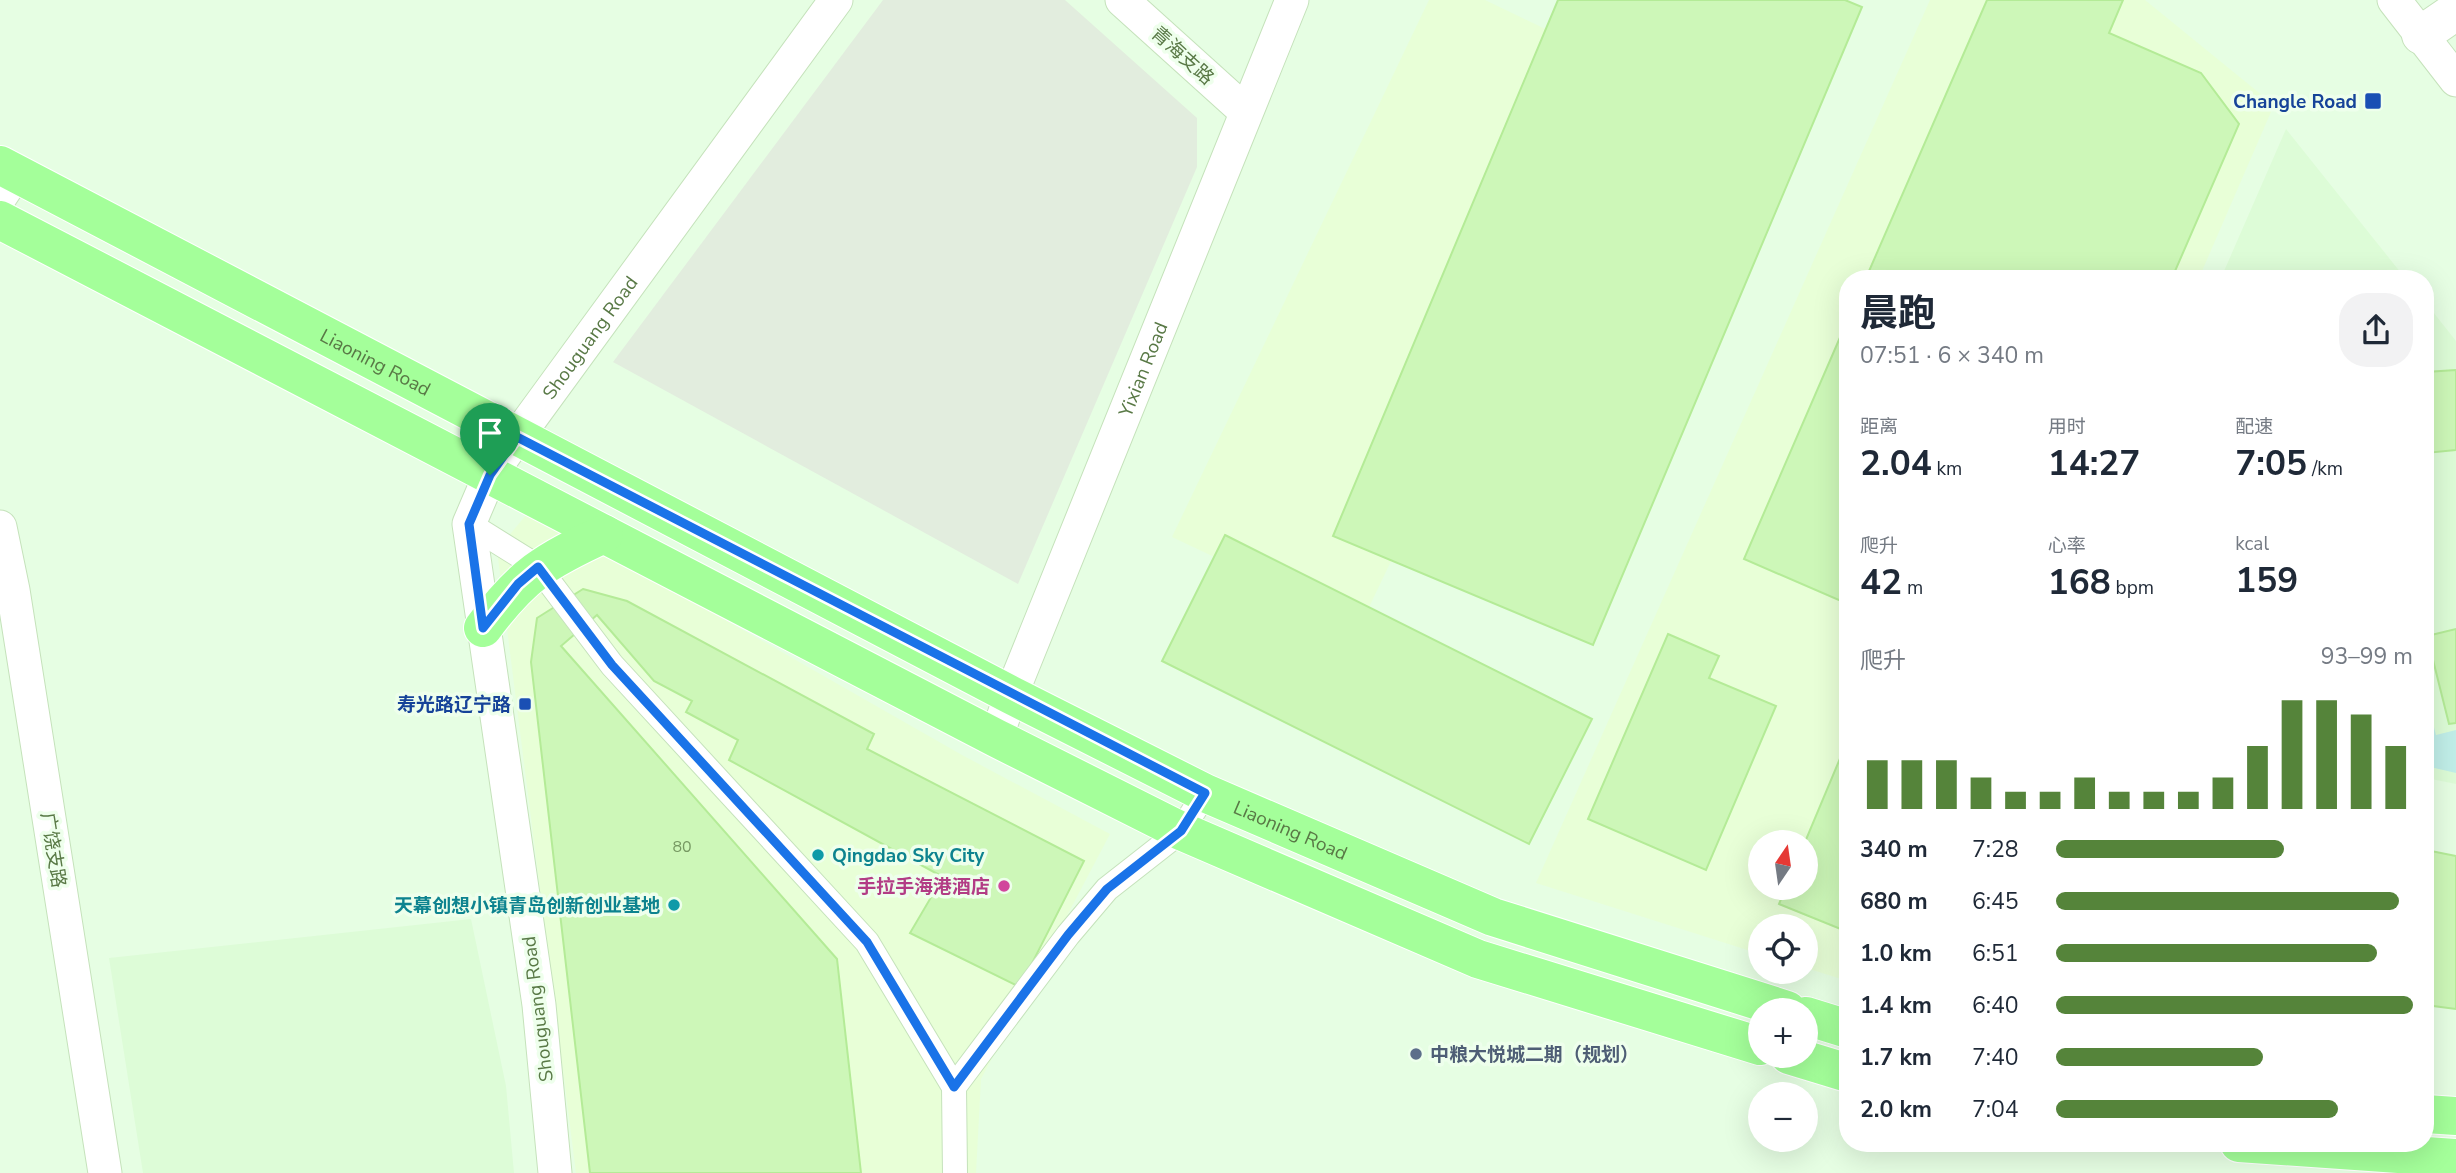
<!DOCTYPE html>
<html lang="zh">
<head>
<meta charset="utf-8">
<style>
  body { margin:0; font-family:"Nunito Sans","Noto Sans SC",sans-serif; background:#f2f2f3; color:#1f2937; height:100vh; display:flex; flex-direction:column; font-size:26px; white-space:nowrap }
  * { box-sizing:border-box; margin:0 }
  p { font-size:23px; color:#747a83 }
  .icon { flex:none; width:38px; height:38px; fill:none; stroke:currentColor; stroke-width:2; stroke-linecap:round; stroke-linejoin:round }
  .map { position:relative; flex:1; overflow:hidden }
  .details { position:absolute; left:1839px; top:270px; width:595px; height:882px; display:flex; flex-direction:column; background:#fff; border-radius:28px; box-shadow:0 7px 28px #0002 }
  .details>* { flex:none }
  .needle { width:46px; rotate:13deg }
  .fabs { position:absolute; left:1748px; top:830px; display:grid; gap:14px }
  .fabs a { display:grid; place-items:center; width:70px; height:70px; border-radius:50%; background:#fff; box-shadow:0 7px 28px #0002; font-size:35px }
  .pin { position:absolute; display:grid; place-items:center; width:60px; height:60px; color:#fff; margin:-72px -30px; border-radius:50% 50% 50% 0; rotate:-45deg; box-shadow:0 0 7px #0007 }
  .pin .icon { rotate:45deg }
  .round { display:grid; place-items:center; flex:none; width:74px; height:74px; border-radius:28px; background:#f2f2f3 }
  .headline { display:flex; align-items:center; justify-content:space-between; height:119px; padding:0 21px }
  h1 { font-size:38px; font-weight:700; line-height:52px }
  .metrics { display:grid; grid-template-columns:repeat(3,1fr); gap:10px; height:119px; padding:7px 21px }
  .metrics div { display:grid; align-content:center }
  .metrics b { font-size:35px; font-weight:700 }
  .metrics small { font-size:19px; font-weight:400 }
  .metrics p { font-size:19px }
  .chart { height:196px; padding:14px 21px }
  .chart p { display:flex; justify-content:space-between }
  .chart svg { width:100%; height:126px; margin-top:7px; stroke:#55843a; stroke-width:6 }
  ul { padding:0 21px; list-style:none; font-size:23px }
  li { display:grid; grid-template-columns:112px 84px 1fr; align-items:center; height:52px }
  li i { height:18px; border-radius:9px; background:#55843a }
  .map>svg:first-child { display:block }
</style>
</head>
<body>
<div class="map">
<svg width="2456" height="1173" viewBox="0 0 2456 1173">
  <rect width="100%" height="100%" fill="#e6fee3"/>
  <!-- residential -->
  <path fill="#ddfcd7" d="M2286,129L2405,278H2221Z
    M2426,303L2456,341V784L2426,778Z
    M471,919L506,1086L514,1173H143L109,958Z"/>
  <!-- commercial -->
  <path fill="#e8ffd7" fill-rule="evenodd" d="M1429,0H1485L1627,68L1360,626L1172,537Z
    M1930,0H2145L2274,105L2199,278H1848V981L1806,968V926H1760V954L1536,883ZM1760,842H1806V887H1760Z
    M531,509L962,755L1110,834L981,1079L976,1173H576L497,550Z"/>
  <!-- industrial -->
  <path fill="#e2edde" d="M883,0H1065L1197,118V167L1018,584L613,362Z"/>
  <!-- green -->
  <path fill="#c0eee8" d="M2426,697L2436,735L2456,730V773L2426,766Z"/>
  <!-- building -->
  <path fill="#cdf7b8" stroke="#b4eb97" stroke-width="2" d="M1558,0H1845L1862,7L1593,645L1333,536Z
    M1987,0H2123L2109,33L2201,73L2239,124L2172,278H1866Z
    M1848,319V604L1744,559Z
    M2456,370V450L2426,453V372Z
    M1225,535L1592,719L1529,844L1162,661Z
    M583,589L627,601L874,734L867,749L1084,861L1020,987L910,933L943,877L729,760L738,740L686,712L692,701L654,681L597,615L561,646L837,959L861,1173H590L531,662L537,618Z
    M2456,629V723L2449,724L2427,636Z
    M1668,634L1719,656L1709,678L1776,706L1706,870L1588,819Z
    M1844,749L1848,750V932L1779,904L1786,887H1806L1805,842Z
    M2426,850L2456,856V1009L2426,1005Z"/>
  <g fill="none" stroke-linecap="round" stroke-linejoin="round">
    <!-- pedestrian casing -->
    <g stroke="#c5e2bb" stroke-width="26">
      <path id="pedestrian" d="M469,524L538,567L612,665L867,942L954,1087L1068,935L1107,889L1181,831L1205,793
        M954,1087L955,1173"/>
    </g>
    <!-- minor casing -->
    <g stroke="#c5e2bb" stroke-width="35">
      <g id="minor">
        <path d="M1122,0L1245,111"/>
        <path d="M2394,0L2456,80"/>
        <path d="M0,197L16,173"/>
        <path d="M0,527L13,590L105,1173"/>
        <path id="s1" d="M996,738L1011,695L1292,0"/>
        <path id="s2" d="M555,1173L539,1005L469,524L490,475L517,437L836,0"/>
      </g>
    </g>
    <!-- tertiary casing -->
    <g stroke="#c5e2bb" stroke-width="40">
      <path id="tertiary" d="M2421,35L2456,11"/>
    </g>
    <!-- primary casing -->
    <g stroke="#fff" stroke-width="40">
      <g id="primary">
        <path id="s3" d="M0,165L1011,695L1205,793L1493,917L1787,1010"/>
        <path d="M0,220L996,738L1181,831L1478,959L1760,1046"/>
        <path d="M483,628C522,575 545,561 604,534"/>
        <path d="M1806,1016L1848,1029"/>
        <path d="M1789,1055L1848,1073"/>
        <path d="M2426,1114L2456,1116"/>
        <path d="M2239,1143L2456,1158"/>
      </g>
    </g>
    <!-- pedestrian -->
    <use href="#pedestrian" stroke="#fff" stroke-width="24"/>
    <!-- minor -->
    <use href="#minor" stroke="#fff" stroke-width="33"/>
    <!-- tertiary -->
    <use href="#tertiary" stroke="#fff" stroke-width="38"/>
    <!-- primary -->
    <use href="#primary" stroke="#a4ff9a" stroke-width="38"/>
  </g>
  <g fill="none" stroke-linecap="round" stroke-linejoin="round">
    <!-- route casing -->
    <g stroke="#fff" stroke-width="14">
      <path id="route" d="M517,437L1205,793L1181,831L1107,889L1068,935L954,1087L867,942L612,665L538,567L518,584L483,628L469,524L490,475Z"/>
    </g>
    <!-- route -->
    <use href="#route" stroke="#1a73e8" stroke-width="9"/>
  </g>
  <!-- markers -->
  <g fill="#1a4fb4" stroke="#eeffec" stroke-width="2.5">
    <rect x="2364" y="92" width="18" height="18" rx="3.5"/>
    <rect x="518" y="697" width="14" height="14" rx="3.5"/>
  </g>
  <g fill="#0f9aa8" stroke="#eeffec" stroke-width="2.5">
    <circle cx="818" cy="855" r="7"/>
    <circle cx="674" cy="905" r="7"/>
  </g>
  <circle fill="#d1479c" stroke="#eeffec" stroke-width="2.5" cx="1004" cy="886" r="7"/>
  <circle fill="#5c6f8a" stroke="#eeffec" stroke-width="2.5" cx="1416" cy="1054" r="7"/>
  <g text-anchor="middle" stroke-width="7" stroke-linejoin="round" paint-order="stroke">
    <!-- number labels -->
    <g font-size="16" fill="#769862">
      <text x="682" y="852">80</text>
    </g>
    <!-- street labels -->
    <g font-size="19" fill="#597946" stroke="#eeffec">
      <text transform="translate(1183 55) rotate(42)" y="7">青海支路</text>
      <text dy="7" stroke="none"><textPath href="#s2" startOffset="878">Shouguang Road</textPath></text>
      <text dy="7" stroke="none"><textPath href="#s3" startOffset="424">Liaoning Road</textPath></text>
      <text dy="7" stroke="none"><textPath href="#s1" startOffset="397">Yixian Road</textPath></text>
      <text dy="7" stroke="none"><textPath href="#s3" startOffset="1452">Liaoning Road</textPath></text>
      <text transform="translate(54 850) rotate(81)" y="7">广饶支路</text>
      <text transform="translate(537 1009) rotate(-97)" y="7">Shouguang Road</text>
    </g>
    <!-- transit labels -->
    <g font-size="19" font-weight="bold" fill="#164399" stroke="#eeffec" text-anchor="end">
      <text x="2357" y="108">Changle Road</text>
      <text x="511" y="711">寿光路辽宁路</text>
    </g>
    <!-- culture labels -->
    <g font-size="19" font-weight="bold" fill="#0d838f" stroke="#eeffec" text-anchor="start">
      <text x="832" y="862">Qingdao Sky City</text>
      <text x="660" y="912" text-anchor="end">天幕创想小镇青岛创新创业基地</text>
    </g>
    <!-- hotel labels -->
    <g font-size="19" font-weight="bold" fill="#b23c85" stroke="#eeffec" text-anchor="end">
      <text x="990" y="893">手拉手海港酒店</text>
    </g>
    <!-- service labels -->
    <g font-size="19" font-weight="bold" fill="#4e5e75" stroke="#eeffec" text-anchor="start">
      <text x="1430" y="1061">中粮大悦城二期（规划）</text>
    </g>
  </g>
</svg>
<div class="fabs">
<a><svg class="needle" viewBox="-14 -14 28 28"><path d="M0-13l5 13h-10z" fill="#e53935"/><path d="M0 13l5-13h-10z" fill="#747a83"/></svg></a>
<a><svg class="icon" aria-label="locate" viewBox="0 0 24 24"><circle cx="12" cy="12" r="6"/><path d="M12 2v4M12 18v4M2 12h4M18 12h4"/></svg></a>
<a>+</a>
<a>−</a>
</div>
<div class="pin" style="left:490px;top:475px;background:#1e9e55"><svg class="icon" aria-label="arrive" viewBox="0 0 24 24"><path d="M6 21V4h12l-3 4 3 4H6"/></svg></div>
<section class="details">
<div class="headline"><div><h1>晨跑</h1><p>07:51 · 6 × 340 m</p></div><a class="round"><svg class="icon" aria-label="share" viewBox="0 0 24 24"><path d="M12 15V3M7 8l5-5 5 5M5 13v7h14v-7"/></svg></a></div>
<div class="metrics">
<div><p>距离</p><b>2.04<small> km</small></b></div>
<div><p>用时</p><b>14:27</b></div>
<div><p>配速</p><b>7:05<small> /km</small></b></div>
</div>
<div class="metrics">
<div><p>爬升</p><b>42<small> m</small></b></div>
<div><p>心率</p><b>168<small> bpm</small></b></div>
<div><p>kcal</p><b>159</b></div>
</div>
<div class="chart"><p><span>爬升</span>93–99 m</p>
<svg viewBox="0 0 160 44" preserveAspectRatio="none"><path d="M5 44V27M15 44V27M25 44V27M35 44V33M45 44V38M55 44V38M65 44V33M75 44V38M85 44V38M95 44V38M105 44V33M115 44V22M125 44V6M135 44V6M145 44V11M155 44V22"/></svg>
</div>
<ul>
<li><b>340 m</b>7:28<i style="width:64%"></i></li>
<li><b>680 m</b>6:45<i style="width:96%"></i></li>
<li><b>1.0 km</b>6:51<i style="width:90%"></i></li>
<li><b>1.4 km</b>6:40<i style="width:100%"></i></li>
<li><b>1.7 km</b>7:40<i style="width:58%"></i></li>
<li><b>2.0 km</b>7:04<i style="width:79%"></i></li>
</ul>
</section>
</div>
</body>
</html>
